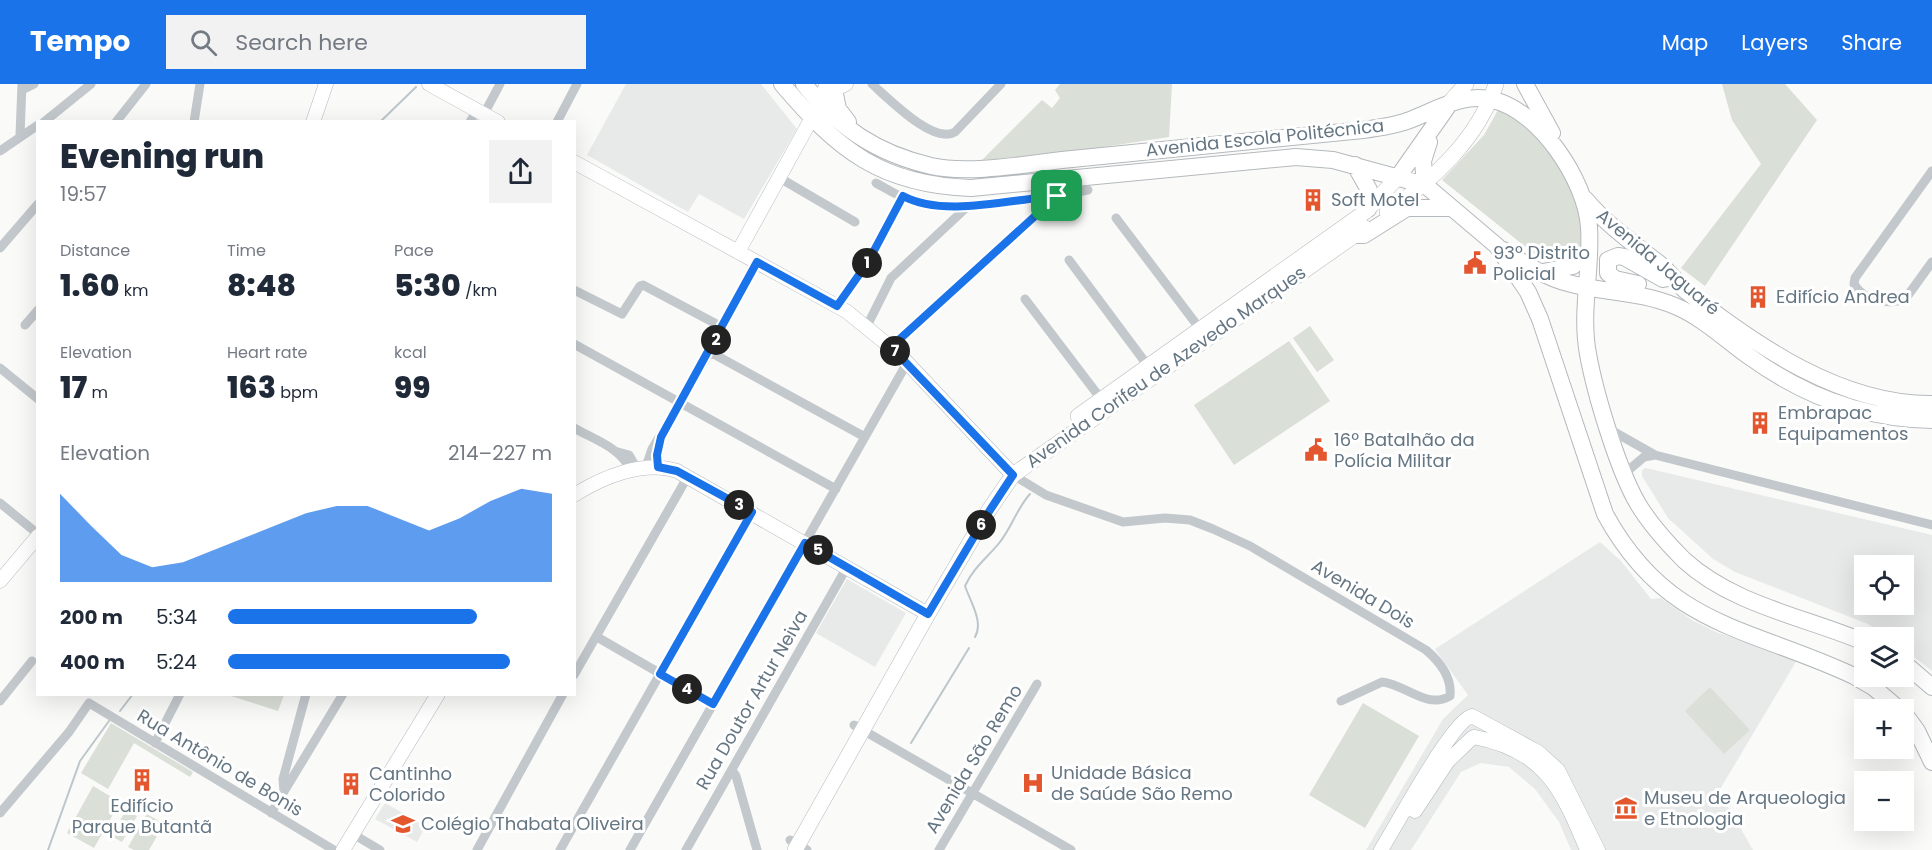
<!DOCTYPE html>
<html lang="en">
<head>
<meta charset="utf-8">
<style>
  body { margin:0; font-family:Poppins,sans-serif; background:#f2f2f3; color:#1f2937; height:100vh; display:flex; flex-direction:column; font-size:22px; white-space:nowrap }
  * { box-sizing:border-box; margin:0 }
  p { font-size:20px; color:#747a83 }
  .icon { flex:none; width:33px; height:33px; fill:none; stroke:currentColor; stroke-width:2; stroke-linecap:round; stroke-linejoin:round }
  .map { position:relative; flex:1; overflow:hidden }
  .details { position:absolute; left:36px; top:36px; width:540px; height:576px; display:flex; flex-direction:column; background:#fff; border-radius:0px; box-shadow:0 6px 24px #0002 }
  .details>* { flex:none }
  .fabs { position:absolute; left:1854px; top:471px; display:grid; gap:12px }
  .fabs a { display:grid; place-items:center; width:60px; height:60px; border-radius:0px; background:#fff; box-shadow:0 6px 24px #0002; font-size:30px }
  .pin { position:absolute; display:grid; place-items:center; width:51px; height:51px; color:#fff; margin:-26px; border-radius:12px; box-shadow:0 3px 9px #0006 }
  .km { position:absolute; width:30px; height:30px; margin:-15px; border-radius:50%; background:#222; color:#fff; font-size:16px; line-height:30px; text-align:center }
  .round { display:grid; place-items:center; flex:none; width:63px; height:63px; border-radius:0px; background:#f2f2f3 }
  .headline { display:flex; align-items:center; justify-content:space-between; height:102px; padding:0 24px }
  h1 { font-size:33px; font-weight:800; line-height:45px }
  .stats { display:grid; grid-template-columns:repeat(3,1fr); gap:9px; height:102px; padding:6px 24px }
  .stats div { display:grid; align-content:center }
  .stats b { font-size:30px; font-weight:800 }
  .stats small { font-size:16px; font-weight:400 }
  .stats p { font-size:16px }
  .chart { height:168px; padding:12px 24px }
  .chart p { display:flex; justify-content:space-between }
  .chart svg { width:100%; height:108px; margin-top:6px; fill:#1a73e8; opacity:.7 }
  ul { padding:0 24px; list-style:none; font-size:20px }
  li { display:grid; grid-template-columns:96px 72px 1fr; align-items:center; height:45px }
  li i { height:15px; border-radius:8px; background:#1a73e8 }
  header { display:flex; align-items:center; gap:36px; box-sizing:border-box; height:84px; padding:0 30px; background:#1a73e8; color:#fff }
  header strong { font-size:28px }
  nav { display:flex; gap:33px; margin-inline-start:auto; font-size:21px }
  .search { width:420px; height:54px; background:#f2f2f3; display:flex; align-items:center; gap:15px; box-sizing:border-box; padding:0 21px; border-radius:0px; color:#747a83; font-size:22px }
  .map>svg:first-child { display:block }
</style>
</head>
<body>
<header>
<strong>Tempo</strong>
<div class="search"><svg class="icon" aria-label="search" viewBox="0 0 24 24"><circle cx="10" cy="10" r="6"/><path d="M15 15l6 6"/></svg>Search here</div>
<nav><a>Map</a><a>Layers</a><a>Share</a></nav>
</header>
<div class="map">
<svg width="1932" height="766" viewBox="0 0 1932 766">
  <rect width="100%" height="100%" fill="#fafaf8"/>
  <!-- built -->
  <path fill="#e8e9e9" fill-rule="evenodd" d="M626,0H761L797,45L744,135L699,110L688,128L587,71Z
    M1646,384L1932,451V587L1904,565V554L1889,553L1868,540L1735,488L1713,475L1668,434L1642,392V386ZM1864,482H1904V520H1864Z
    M1600,458L1621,477L1651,515L1661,514L1692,536L1716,548L1797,576L1719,707L1753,766H1571L1559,738L1535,705L1509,683L1481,679L1461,688L1411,766H1366L1443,635L1468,611L1435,565Z
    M847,495L906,529L875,583L816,549Z
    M385,719L426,742L417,758L375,735Z"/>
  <!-- green -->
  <path fill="#dadfd7" d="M1060,0H1172L1169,53L1058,70L982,76L1042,16L1052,24L1060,14L1055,6Z
    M1722,0H1785L1817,36L1705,202L1681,184L1761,80L1732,36Z
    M1499,24L1518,31L1553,66L1581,122L1584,165C1570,181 1555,180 1537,172L1442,96L1484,51Z
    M1310,242L1334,276L1317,288L1293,254Z
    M1289,257L1330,317L1234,381L1194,321Z
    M1710,603L1750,646L1724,670L1685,627Z
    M228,611L284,610V611L278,627Z
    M1363,619L1419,652L1365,744L1309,711Z
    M111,639L193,688L190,693L134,659L108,705L81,689Z
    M93,702L120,718L94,764L67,749Z
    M126,726L137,732L122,758L111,752Z
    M147,730L164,740L149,766H134L128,763Z"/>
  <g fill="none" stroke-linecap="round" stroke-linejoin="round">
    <!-- stream -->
    <path stroke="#bbc7cb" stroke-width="2" d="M380,38L416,3
      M975,553C984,538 970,517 965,502C973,484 988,473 1000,458C1012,443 1017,424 1030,410
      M120,627L133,610
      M911,659L969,564
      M48,766L80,677L109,637"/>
    <!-- secondary casing -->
    <g stroke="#b3babf" stroke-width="15">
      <path id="secondary" d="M429,0L498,38
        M840,3L846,0
        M313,38L326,0
        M574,78L846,227L898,269L1013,391
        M738,168L808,41L827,0
        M574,411C603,393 643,376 677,387L928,530
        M0,497L38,452
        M1474,653C1545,666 1562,706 1587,766
        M1415,727L1448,677L1472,654
        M343,766L438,610
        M1381,766C1395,744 1453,635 1472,632L1538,668L1558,686L1598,766"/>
    </g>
    <!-- primary casing -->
    <g stroke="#b5babe" stroke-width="16">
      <path id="primary" d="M1450,18L1466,0
        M1387,128C1433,96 1478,55 1496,0
        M1078,332L1365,128L1398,93
        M795,766L928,530L989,426L1013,391L1365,144"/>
    </g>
    <!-- highway casing -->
    <g stroke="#b4b9bd" stroke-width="18">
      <path id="highway" d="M782,0C838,66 881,101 971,104L1296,73L1333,76L1425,101L1497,162L1528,208L1540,235L1605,430C1667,544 1750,543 1854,592L1873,603L1900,626
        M804,0C839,44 876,69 931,82C970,91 1032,79 1072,75C1169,65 1266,55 1363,46C1378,44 1393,42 1407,37C1435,27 1462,8 1493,16C1540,27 1586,97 1589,143C1592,185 1580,227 1588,270C1595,309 1618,386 1638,420C1650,440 1667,459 1684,476C1733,521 1805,533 1864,558
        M1525,0L1552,49
        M835,10L838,25L848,38
        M1355,81L1369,106L1368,125
        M1398,93L1450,19
        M1425,101L1423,77L1429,58
        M1585,115C1607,141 1634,160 1661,181C1670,189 1677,199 1686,207C1755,261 1841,321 1932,320
        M1355,151H1364L1407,124H1452
        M1503,166C1524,179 1544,193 1568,199C1603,209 1640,207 1675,222C1702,233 1726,256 1750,273C1804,312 1865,335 1932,336
        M1543,188L1573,182L1588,168
        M1638,200L1615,195L1608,189V176L1618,172L1624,173L1663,195L1673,193
        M1904,579L1932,603
        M1904,629L1917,647L1932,678"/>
    </g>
    <!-- street -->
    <path stroke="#c3c8cc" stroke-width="9" d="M872,0C889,15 934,61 955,48L1001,0
      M22,6L34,0
      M484,30L500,0
      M44,38L91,0
      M116,38L146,0
      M194,38L200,0
      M470,38L477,26
      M557,38L577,0
      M20,51L22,0
      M0,67L38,41
      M1932,87L1855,194L1854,200C1864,217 1890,222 1906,214L1932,178
      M778,93L855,138
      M876,99C887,105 898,112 909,116C948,130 1046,114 1088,106
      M1116,134L1200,245
      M0,164L38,120
      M1069,176L1148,282
      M574,206L622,230L640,202L643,201L722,243
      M1025,215L1101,315
      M837,222L868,178L903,112
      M25,241L38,226
      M867,242L891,194L968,122
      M574,260L836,405
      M891,263L1057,112
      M710,268L865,353
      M0,284L38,315
      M574,344C593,355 624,365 630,387
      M1609,345L1655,371L1932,441
      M618,368L629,371L637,385
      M646,383L652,365L710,268L757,178
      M658,383L659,358
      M1625,389L1644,373L1655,371
      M1013,391L1046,411L1123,438L1165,434L1190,436L1213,445L1250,462L1426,566C1439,577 1452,593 1450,612C1427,626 1405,600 1382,598L1341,617
      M0,419L38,450
      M597,553L713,620
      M574,591L688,392
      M0,617L32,577
      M854,641L1071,766
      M155,659L180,610
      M732,686L736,692L757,766
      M284,707L283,695L306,610
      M0,729L69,648L89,619L334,766
      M271,729L343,610
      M353,750L380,766
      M790,756L807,766
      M477,766L563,610
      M560,766L752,428
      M630,766L907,279
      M686,766L847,483
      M939,766L1037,600"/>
    <!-- secondary -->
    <use href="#secondary" stroke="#fff" stroke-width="14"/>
    <!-- primary -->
    <use href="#primary" stroke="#fff" stroke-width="15"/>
    <!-- highway -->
    <use href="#highway" stroke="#fff" stroke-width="16"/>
  </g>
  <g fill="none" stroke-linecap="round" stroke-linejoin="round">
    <!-- route casing -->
    <g stroke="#fff" stroke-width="12">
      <path id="route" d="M903,112C944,134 1011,115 1057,112L891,263L1013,391L990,426L928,530L805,459L713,620L660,590L752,428L677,387L658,383L657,371L661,353L757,178L837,222L868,178Z"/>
    </g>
    <!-- route -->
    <use href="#route" stroke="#1a73e8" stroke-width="8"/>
  </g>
  <!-- icons -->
  <defs>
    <g id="building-bare" transform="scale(1.8)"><path d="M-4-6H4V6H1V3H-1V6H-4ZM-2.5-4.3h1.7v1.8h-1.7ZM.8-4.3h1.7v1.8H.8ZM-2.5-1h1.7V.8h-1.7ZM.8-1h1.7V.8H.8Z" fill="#e4572e" stroke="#fff" stroke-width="2.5" paint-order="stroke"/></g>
    <g id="civic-bare" transform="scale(1.8)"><path d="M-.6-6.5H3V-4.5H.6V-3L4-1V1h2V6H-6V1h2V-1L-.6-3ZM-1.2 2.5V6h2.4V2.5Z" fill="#e4572e" stroke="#fff" stroke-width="2.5" paint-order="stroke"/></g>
    <g id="hospital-bare" transform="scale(1.8)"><path d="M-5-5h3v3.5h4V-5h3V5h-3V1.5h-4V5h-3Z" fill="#e4572e" stroke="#fff" stroke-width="2.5" paint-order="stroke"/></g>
    <g id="museum-bare" transform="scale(1.8)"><path d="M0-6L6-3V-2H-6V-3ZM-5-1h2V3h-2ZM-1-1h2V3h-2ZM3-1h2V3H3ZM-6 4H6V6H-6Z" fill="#e4572e" stroke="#fff" stroke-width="2.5" paint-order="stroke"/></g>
    <g id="school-bare" transform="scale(1.8)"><path d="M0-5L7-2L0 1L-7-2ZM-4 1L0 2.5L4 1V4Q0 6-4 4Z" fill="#e4572e" stroke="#fff" stroke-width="2.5" paint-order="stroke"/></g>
  </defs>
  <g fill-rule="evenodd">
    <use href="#building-bare" x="1313" y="116"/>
    <use href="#civic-bare" x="1475" y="179"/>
    <use href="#building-bare" x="1758" y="213"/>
    <use href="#building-bare" x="1760" y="339"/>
    <use href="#civic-bare" x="1316" y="366"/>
    <use href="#building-bare" x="142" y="696"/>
    <use href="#hospital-bare" x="1033" y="699"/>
    <use href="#building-bare" x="351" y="700"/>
    <use href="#museum-bare" x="1626" y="724"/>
    <use href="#school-bare" x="403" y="740"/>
  </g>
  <g text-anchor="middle" stroke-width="6" stroke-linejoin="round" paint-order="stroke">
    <!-- street labels -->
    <g font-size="18" fill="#657683" stroke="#fff">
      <text transform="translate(1265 54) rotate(-6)" y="6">Avenida Escola Politécnica</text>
      <text transform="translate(1658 178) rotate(40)" y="6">Avenida Jaguaré</text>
      <text transform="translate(1166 283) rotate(-35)" y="6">Avenida Corifeu de Azevedo Marques</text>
      <text transform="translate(1363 510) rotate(31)" y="6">Avenida Dois</text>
      <text transform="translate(752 616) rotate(-60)" y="6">Rua Doutor Artur Neiva</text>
      <text transform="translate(974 675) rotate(-59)" y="6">Avenida São Remo</text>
      <text transform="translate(220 679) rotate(31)" y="6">Rua Antônio de Bonis</text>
    </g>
    <!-- poi labels -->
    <g font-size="18" fill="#657683" stroke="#fff" text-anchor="start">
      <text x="1331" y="122">Soft Motel</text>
      <text x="1493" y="175">93º Distrito<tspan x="1493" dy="21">Policial</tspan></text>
      <text x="1776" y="219">Edifício Andrea</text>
      <text x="1778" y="335">Embrapac<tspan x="1778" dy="21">Equipamentos</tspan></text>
      <text x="1334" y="362">16º Batalhão da<tspan x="1334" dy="21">Polícia Militar</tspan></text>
      <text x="1051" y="695">Unidade Básica<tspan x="1051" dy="21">de Saúde São Remo</tspan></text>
      <text x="369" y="696">Cantinho<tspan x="369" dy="21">Colorido</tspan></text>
      <text x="1644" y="720">Museu de Arqueologia<tspan x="1644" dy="21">e Etnologia</tspan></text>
      <text x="142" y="728" text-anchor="middle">Edifício<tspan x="142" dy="21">Parque Butantã</tspan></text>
      <text x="421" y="746">Colégio Thabata Oliveira</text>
    </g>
  </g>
</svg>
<div class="fabs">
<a><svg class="icon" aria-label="locate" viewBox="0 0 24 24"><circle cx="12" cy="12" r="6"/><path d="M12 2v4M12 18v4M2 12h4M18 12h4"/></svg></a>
<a><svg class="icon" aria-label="layers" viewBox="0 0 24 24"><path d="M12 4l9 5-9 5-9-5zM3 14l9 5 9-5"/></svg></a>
<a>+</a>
<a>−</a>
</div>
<div class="pin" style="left:1057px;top:112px;background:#1e9e55"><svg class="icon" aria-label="arrive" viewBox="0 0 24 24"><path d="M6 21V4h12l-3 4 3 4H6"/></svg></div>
<b class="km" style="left:867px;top:179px">1</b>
<b class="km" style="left:716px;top:256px">2</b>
<b class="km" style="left:739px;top:421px">3</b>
<b class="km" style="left:687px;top:605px">4</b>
<b class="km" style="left:818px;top:466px">5</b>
<b class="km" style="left:981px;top:441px">6</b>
<b class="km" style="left:895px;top:267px">7</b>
<section class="details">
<div class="headline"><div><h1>Evening run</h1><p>19:57</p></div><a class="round"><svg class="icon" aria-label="share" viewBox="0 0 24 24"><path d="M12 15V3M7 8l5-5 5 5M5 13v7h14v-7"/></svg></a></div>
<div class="stats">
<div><p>Distance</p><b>1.60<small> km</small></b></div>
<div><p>Time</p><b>8:48</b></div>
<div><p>Pace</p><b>5:30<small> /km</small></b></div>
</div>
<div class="stats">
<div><p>Elevation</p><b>17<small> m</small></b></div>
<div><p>Heart rate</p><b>163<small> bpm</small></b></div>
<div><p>kcal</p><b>99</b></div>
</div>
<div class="chart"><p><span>Elevation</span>214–227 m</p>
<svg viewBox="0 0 160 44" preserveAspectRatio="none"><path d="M0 44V8L10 21L20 33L30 38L40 36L50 31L60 26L70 21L80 16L90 13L100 13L110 18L120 23L130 18L140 11L150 6L160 8V44z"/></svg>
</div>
<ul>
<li><b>200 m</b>5:34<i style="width:77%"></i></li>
<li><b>400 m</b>5:24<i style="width:87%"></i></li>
</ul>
</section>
</div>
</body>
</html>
